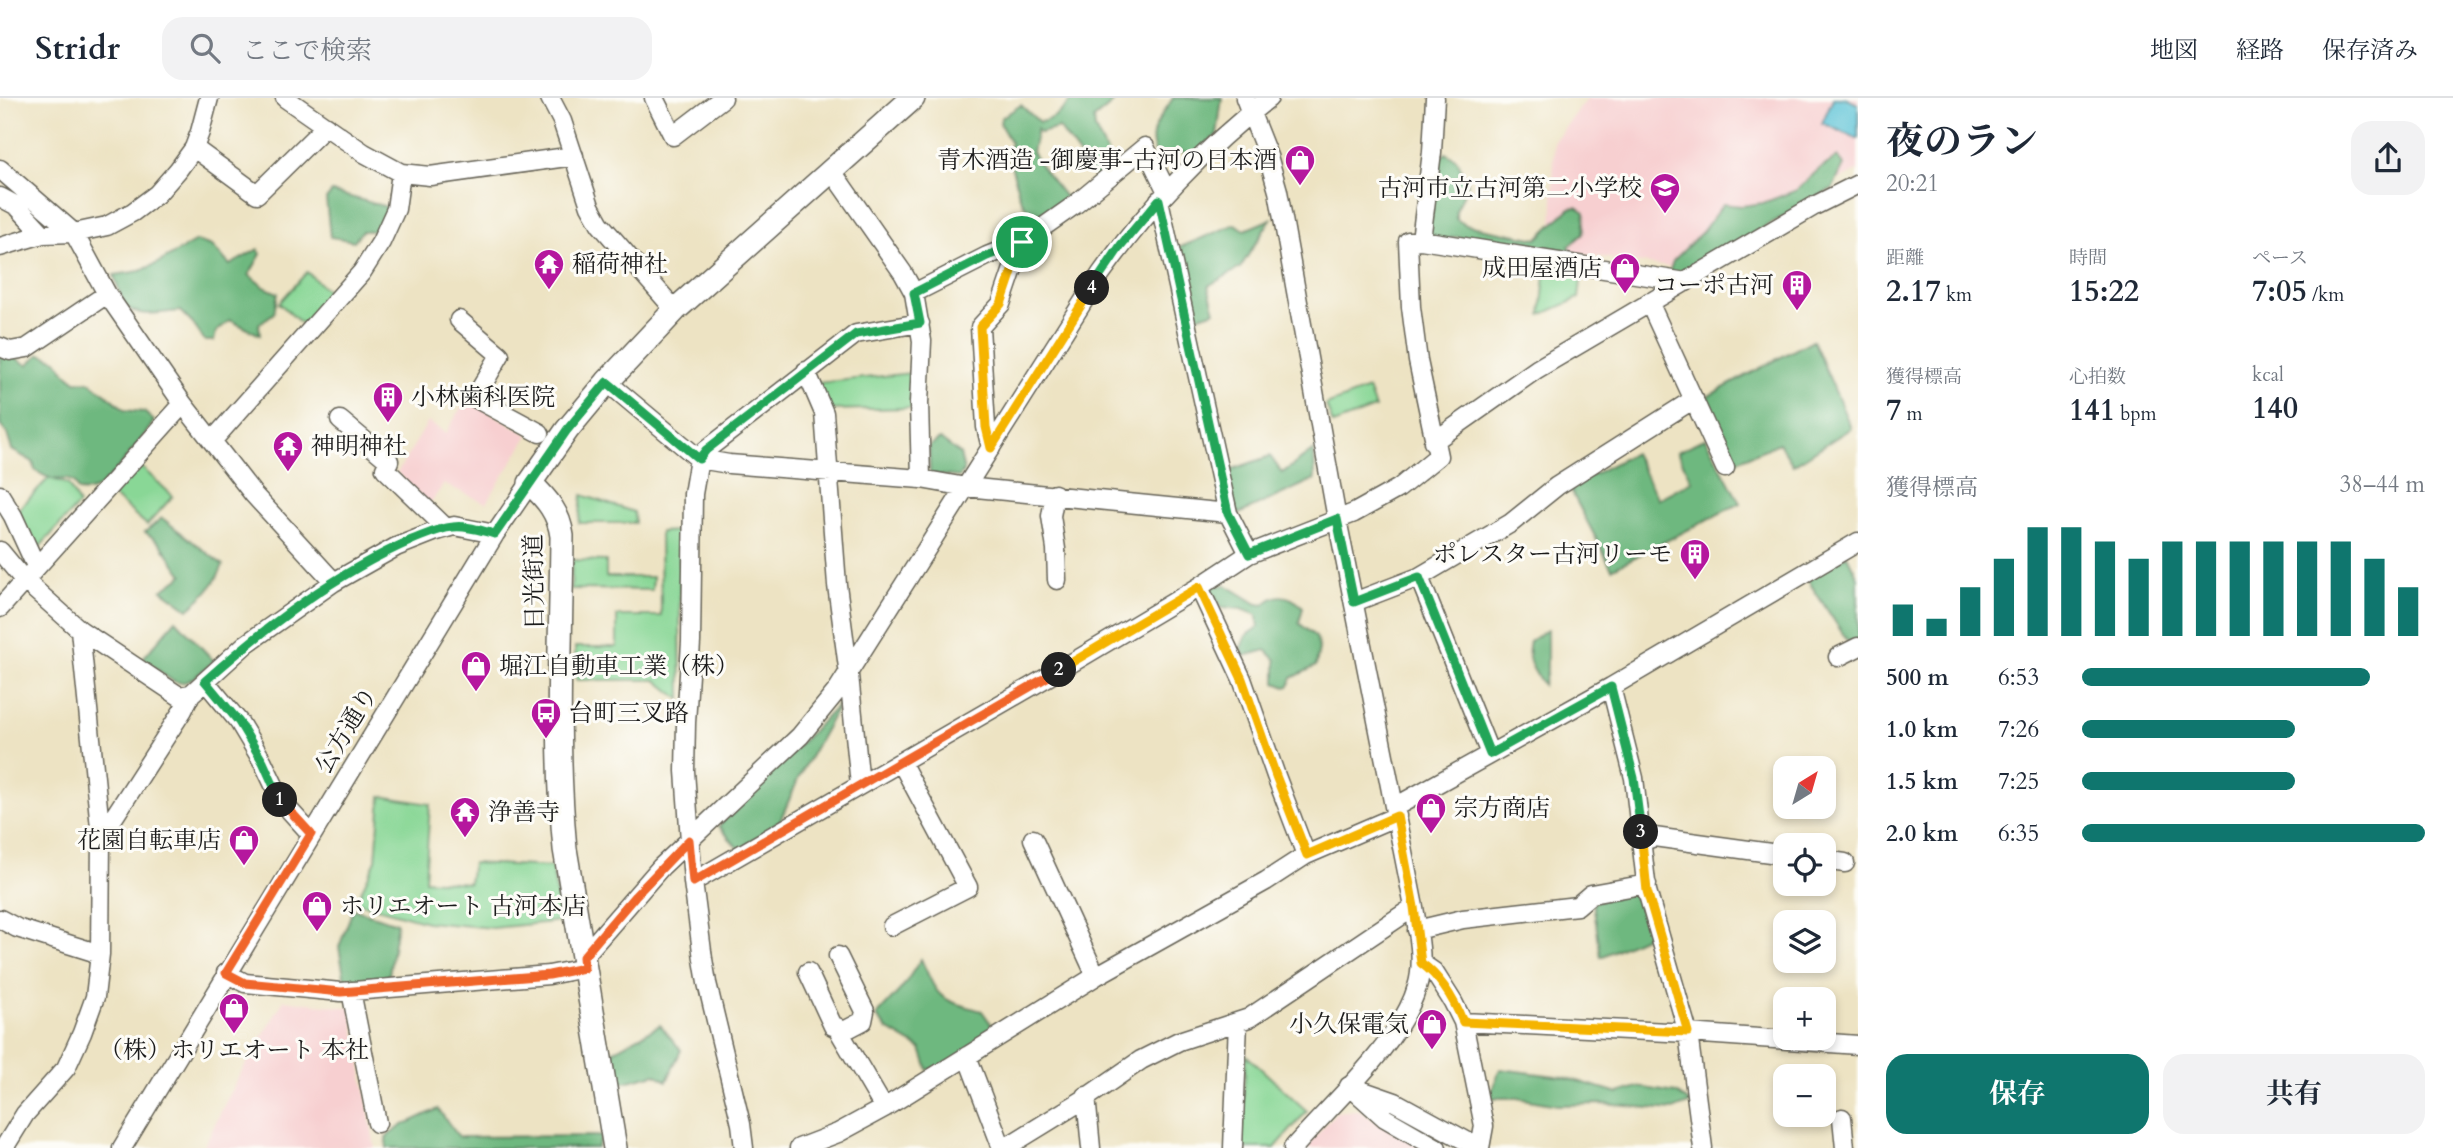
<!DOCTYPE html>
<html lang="ja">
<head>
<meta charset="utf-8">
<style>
  body { margin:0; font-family:Cardo,"Noto Serif JP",serif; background:#f2f2f3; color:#1f2937; height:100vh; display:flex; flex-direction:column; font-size:26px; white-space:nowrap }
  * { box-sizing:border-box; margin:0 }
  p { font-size:23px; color:#747a83 }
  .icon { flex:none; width:38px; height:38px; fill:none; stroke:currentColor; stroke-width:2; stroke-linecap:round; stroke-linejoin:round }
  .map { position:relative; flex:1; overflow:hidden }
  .drawer { display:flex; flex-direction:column; background:#fff; width:595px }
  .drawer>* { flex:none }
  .needle { width:46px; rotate:37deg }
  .buttons { position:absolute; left:1773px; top:658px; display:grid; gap:14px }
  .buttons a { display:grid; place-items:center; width:63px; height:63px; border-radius:14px; background:#fff; box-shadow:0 4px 10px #0003; font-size:35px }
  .pin { position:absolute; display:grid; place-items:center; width:60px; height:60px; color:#fff; margin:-30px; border:4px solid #fff; border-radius:50%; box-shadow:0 2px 7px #0007 }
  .km { position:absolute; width:35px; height:35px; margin:-18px; border-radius:50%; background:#222; color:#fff; font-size:19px; line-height:35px; text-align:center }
  .round { display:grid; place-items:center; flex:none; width:74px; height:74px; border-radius:21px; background:#f2f2f3 }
  .head { display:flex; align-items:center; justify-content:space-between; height:119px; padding:0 28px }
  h1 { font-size:38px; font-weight:700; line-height:52px }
  .stats { display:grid; grid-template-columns:repeat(3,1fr); gap:10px; height:119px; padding:7px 28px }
  .stats div { display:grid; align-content:center }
  .stats b { font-size:30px; font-weight:700 }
  .stats small { font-size:19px; font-weight:400 }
  .stats p { font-size:19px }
  .chart { height:196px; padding:14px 28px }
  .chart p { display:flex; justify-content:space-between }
  .chart svg { width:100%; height:126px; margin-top:7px; stroke:#0f766e; stroke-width:6 }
  .action { display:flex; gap:14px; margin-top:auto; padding:14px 28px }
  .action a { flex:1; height:80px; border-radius:21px; background:#0f766e; color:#fff; font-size:28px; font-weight:700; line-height:80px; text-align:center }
  .action a+a { background:#f2f2f3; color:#1f2937 }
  ul { padding:0 28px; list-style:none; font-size:23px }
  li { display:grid; grid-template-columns:112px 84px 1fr; align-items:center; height:52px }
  li i { height:18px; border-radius:9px; background:#0f766e }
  header { display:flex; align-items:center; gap:42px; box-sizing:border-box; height:98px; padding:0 35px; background:#fff; border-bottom:2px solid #e0e1e3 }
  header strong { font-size:33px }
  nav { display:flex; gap:38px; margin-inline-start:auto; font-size:24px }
  .search { width:490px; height:63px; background:#f2f2f3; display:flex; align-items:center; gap:18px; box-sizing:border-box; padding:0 24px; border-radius:21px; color:#747a83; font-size:26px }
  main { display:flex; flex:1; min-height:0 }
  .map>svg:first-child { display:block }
</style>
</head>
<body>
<header>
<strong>Stridr</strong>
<div class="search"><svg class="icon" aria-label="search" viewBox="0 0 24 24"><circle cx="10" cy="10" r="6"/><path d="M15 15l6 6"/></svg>ここで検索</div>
<nav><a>地図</a><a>経路</a><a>保存済み</a></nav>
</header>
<main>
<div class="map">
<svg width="1858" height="1050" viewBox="0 0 1858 1050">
  <rect width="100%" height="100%" fill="#fdfcf7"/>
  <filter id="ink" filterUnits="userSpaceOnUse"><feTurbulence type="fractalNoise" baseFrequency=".0143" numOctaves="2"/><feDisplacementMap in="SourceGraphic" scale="14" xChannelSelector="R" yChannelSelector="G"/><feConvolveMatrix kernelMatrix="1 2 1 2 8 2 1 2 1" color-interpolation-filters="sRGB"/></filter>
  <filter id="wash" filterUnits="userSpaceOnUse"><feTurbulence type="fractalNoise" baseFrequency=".00686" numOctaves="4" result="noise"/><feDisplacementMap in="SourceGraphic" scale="28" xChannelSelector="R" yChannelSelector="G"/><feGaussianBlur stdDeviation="1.57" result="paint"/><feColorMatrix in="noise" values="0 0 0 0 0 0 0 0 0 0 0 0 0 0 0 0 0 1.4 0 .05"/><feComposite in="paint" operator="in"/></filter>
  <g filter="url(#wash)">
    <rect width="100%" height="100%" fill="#ede3c3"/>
    <!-- built -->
    <path fill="#f7cfd0" d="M1588,0H1858V73L1839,82L1683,171L1552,152L1554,43Z
      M466,301L529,337L486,405L444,386L429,407L397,375L428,324L446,335Z
      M284,902L351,910L375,1050H203L236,983Z
      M1357,1012L1421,1050H1306L1336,1014Z"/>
    <!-- green -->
    <path fill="#89d796" stroke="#527a59" stroke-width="2" d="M1546,167L1582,173L1579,200L1541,217Z
      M307,174L333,198L305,229L279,205Z
      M911,275V310L829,312L817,285Z
      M1368,291L1375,310L1333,326L1326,307Z
      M139,367L173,398L147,427L112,397Z
      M49,380L68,386L79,406L35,454L16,414Z
      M582,397L634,414L635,425H579Z
      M679,433L681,602L656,582H576L575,549H617V518H661L660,434Z
      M572,462L606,463V479H653L652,492L571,491Z
      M381,698L430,706L425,782L469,785L472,765L552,769L561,823L493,830L427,824L356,804L376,762Z
      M1246,957L1307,1013L1275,1050H1240Z"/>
    <!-- forest -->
    <path fill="#6eb87f" stroke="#456a4e" stroke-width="2" d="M1072,0H1111L1113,5L1094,21L1095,31L1111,63L1097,81L1059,30L1040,35L1037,31L1032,54L1042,70L1069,104L1051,116L1034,117C1012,100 1019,78 1006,56L1011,45L1000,26L1001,20L1021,7L1039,24C1054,22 1064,12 1072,0Z
      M1173,0H1222L1217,37L1196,55L1176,54L1157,58C1144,35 1161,20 1173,0Z
      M1446,55L1457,62L1468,86L1456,113V121L1466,127L1537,141L1570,110L1577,109L1585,114L1583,136L1569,148L1574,161L1463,145L1461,139H1452L1438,151L1415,129L1439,60Z
      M1838,59L1844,67L1833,90L1681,177L1669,175L1673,163L1702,134L1723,106L1742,108L1763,105L1797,92L1818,72Z
      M332,94L391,110L374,133H362L354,143L330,139L326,101Z
      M1271,121L1240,170L1208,188L1215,213L1191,221L1178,150L1235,126L1245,132Z
      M196,143L212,148L230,167L258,151L261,156L249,177L264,189L278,195L274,215L259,226L260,237L230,222L216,234L214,243H205L193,226L180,213C165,214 138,221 126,208C120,201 117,185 114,177L140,173L156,166Z
      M1813,242L1851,330L1793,367L1779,345L1733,365L1701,302Z
      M0,250L27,267L40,256L57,262L66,275L76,283L91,284C102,295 115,300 124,312L144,314L154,323C146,337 112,379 99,389C92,394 86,394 78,393L74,385L67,381C54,383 46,380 35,372L33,364L12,352L7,336L0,327Z
      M1705,340L1740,405L1612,471L1569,389L1634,355L1658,401L1692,383L1677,354Z
      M940,341L960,356L964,373L959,379L930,376L929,348Z
      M1314,352L1315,381L1239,416L1233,409L1225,374L1270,358L1282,375Z
      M162,420L223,467C215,487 204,498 188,511L162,492L183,477L160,445L145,434Z
      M1847,457L1858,480V559L1807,481Z
      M1226,487L1257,506L1264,507C1277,493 1290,497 1303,509L1299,525L1316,539L1319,551L1316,568L1292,580L1289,588L1286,589L1276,585V562L1266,552L1244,558L1241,549L1246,538L1259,529L1257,517L1242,511L1221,509L1210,491L1213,488Z
      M176,522L214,563C177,596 179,588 143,560Z
      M1547,532V573L1543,587C1533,571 1525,562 1530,543Z
      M840,605L799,679L780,723L739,752L719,728Z
      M1641,792L1651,836L1601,859L1593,804Z
      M353,811L397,825L388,884L345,883L339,849Z
      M921,861C940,903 937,900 982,913L994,930L984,956L928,972L921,951L887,931L876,918L902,890Z
      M660,927L681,952L667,983L655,976L614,987L609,955Z
      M1500,971L1564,979L1618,995L1638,989L1676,995L1691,1005L1673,1012L1603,1006L1558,1007L1517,1000H1493L1488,1002Z
      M438,1011L459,1039L602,1038L597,1050H387L386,1039L403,1027Z"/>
    <!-- water -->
    <path fill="#5bc3d7" stroke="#3c707a" stroke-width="2" d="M1833,0H1845L1858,6V41L1822,25Z"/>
  </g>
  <g filter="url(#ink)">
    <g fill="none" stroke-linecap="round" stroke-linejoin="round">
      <!-- minor casing -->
      <g stroke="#656256" stroke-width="21">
        <path id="minor" d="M285,0L364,55L401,75L430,78L574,58
          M550,0L562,23L590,108L600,126L675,212
          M654,0L673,38L723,0
          M1245,0L1268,58L1278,93L1337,421L1414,809C1418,835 1425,864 1417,889C1401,945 1331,1006 1293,1050
          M194,50L257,96L326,28
          M0,71L74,135L107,196L183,306L254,397L334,484
          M831,72L903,175L914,195L922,243L919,305L921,381L966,389L1228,415L1249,456
          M0,99L17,108L43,136
          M1159,102L1228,415
          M1421,142L1432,54L1435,0
          M0,149L43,136L74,135L107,128L133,114L157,96L178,72L194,50L200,34L209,0
          M914,195L987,158L1022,144L1076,106L1145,49L1167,94
          M1649,204L1725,370
          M459,222L500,257L475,300L540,335
          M0,249L10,253L27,250L107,196
          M806,273L824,315L837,487L849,577L860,687
          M607,284L699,361L729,366L921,381
          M340,322L389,363L385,371L446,430
          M213,342L362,174L381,144L396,111L401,75
          M1433,344L1537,271L1816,107L1858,86
          M991,350L986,329L980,229L1001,206L1022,144
          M1055,396L1051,418L1056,451L1057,482
          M0,397L13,418L36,468
          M0,453L24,482L80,532L179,598L191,596
          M1419,479L1490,656
          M1199,489L1242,581L1276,678L1306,757
          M1354,504L1419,479L1511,425L1557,388L1694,301
          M0,510L183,306
          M1838,559L1858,549
          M205,583L239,624L263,664L282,704L311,736
          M1611,589L1634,680L1647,793L1688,935L1703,1050
          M1395,709L1611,589L1858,444
          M101,739L183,612L191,596L246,546L334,484L396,449L434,434L454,428L495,436
          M1033,741L1096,878
          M1642,744L1654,739L1785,757
          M1824,762L1845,765
          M693,784L1070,566L1199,489L1249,456L1354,415L1399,390L1438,358L1418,263L1411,209L1408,143L1421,142L1686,184
          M0,821L17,830L100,856
          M892,828L968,789L901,664
          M1417,832L1463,821L1577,808L1591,796L1647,786
          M583,859L661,769L800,638L836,594L1100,177C1146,112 1206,49 1269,0
          M1421,865L1434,874L1453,904L1463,924L1484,1028L1480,1050
          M808,874L833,928L837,929L840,935L863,923L865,913L838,858
          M226,875L245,885L341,894L549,877L584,870
          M351,893L377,1025
          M1463,924L1688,935L1858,947
          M840,935L884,1010
          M967,958L1002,1050
          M1349,988L1395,1004L1479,1050
          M1354,992L1385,1020L1437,1050
          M1086,998L1091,1050
          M1842,1020L1845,1050
          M4,1050L25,1016L66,970L82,935L95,899L100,856L101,739L80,532
          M122,1050L495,436L530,385
          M744,1050L741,1026L707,885L703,861L693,784L685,673L686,625L691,544L693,396L699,361L706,352L856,236L920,225
          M799,1050L838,1035L884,1010L1096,878L1266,783L1306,757L1397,718
          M1005,1050L1083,1002L1141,962L1179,943L1249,920L1414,809
          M1233,1050L1238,924"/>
      </g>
      <!-- major casing -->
      <g stroke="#656256" stroke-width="26">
        <path id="major" d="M615,1050L565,751C555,647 561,543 562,438C559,415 547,401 530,385L567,332L607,284L675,212L913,0"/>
      </g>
      <!-- minor -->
      <use href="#minor" stroke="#fff" stroke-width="18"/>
      <!-- major -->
      <use href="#major" stroke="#fff" stroke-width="23"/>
    </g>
  </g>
  <g fill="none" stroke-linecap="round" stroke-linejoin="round" filter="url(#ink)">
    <!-- split-1 casing -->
    <g stroke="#fff" stroke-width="14">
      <path id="split-1" d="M280,702L263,664L239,624L205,583C267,528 336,475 412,442C425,437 439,430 453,429C467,427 482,433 495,436L567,332L607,284L699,361L706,352L856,236L920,225L914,195L987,158L1022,144"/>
    </g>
    <!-- split-2 casing -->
    <g stroke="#fff" stroke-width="14">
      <path id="split-2" d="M280,702L311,736L226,875L245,885L341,894L549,877L584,870L583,859L635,798L689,742L693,784L1059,572"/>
    </g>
    <!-- split-3 casing -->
    <g stroke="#fff" stroke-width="14">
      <path id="split-3" d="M1059,572L1199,489L1242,581L1276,678L1307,757L1397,718L1414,809L1421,865C1441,879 1454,902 1463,924L1688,934L1647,793L1641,734"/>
    </g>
    <!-- split-4 casing -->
    <g stroke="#fff" stroke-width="14">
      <path id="split-4" d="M1092,190L1121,147L1159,102L1228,415L1249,456L1337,421L1354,504L1419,479L1490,656L1611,589L1634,680L1641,734"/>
    </g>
    <!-- split-5 casing -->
    <g stroke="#fff" stroke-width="14">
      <path id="split-5" d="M1022,144L1001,206L980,229L986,329L991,350L1092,190"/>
    </g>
    <!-- split-1 -->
    <use href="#split-1" stroke="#22a559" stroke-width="9"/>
    <!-- split-2 -->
    <use href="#split-2" stroke="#f0652b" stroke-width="9"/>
    <!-- split-3 -->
    <use href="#split-3" stroke="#f5b400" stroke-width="9"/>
    <!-- split-4 -->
    <use href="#split-4" stroke="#22a559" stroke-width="9"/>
    <!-- split-5 -->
    <use href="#split-5" stroke="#f5b400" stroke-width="9"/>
  </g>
  <!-- icons -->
  <defs>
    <g id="shop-pin" transform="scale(1.575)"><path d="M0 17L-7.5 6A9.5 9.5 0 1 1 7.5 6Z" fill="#b5179e" stroke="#fdfcf7"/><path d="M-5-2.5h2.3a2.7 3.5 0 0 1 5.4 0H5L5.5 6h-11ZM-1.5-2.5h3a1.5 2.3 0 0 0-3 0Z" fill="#fff"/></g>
    <g id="school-pin" transform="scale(1.575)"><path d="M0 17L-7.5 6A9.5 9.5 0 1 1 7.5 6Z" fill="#b5179e" stroke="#fdfcf7"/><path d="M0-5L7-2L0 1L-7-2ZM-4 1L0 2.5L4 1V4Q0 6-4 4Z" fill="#fff"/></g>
    <g id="temple-pin" transform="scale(1.575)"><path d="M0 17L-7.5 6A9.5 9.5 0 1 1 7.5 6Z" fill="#b5179e" stroke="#fdfcf7"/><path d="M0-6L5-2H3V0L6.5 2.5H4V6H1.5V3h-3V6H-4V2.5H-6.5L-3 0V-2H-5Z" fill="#fff"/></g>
    <g id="building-pin" transform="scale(1.575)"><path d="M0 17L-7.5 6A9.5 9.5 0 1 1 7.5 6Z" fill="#b5179e" stroke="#fdfcf7"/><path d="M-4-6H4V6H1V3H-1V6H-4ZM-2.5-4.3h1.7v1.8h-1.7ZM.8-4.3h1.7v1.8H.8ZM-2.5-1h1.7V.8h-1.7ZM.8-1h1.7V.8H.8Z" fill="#fff"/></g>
    <g id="bus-pin" transform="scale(1.575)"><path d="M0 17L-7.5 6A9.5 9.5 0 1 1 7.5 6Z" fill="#b5179e" stroke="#fdfcf7"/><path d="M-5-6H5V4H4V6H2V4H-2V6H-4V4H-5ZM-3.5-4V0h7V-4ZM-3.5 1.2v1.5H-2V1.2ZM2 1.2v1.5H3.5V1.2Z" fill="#fff"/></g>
  </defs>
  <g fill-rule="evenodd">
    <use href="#shop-pin" x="1300" y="62"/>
    <use href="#school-pin" x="1665" y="90"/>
    <use href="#temple-pin" x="549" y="166"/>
    <use href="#shop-pin" x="1625" y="170"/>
    <use href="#building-pin" x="1797" y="187"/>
    <use href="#building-pin" x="388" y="299"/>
    <use href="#temple-pin" x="288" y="348"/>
    <use href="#building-pin" x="1695" y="456"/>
    <use href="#shop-pin" x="476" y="568"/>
    <use href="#bus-pin" x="546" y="615"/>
    <use href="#shop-pin" x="1431" y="710"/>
    <use href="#temple-pin" x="465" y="714"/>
    <use href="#shop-pin" x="244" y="742"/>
    <use href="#shop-pin" x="317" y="808"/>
    <use href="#shop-pin" x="234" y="910"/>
    <use href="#shop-pin" x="1432" y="926"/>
  </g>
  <g text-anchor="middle" stroke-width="6" stroke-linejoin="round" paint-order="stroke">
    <!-- poi labels -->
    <g font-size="24" fill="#1c1c1c" stroke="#fdfcf7" text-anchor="start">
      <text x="1277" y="70" text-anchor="end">青木酒造 -御慶事-古河の日本酒</text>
      <text x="1642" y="98" text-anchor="end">古河市立古河第二小学校</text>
      <text x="572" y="174">稲荷神社</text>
      <text x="1602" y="178" text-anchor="end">成田屋酒店</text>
      <text x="1774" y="195" text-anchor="end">コーポ古河</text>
      <text x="411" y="307">小林歯科医院</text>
      <text x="311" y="356">神明神社</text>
      <text x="1672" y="464" text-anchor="end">ポレスター古河リーモ</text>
      <text x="499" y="576">堀江自動車工業（株）</text>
      <text x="569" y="623">台町三叉路</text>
      <text x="1454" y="718">宗方商店</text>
      <text x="488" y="722">浄善寺</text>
      <text x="221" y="750" text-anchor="end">花園自転車店</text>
      <text x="340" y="816">ホリエオート 古河本店</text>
      <text x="1409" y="934" text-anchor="end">小久保電気</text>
      <text x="234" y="960" text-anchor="middle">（株）ホリエオート 本社</text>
    </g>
    <!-- street labels -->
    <g font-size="24" fill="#1c1c1c" stroke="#fdfcf7">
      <text transform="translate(534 484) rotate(-91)" y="8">日光街道</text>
      <text transform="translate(346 632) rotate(-59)" y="8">公方通り</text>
    </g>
  </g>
</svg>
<div class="buttons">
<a><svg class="needle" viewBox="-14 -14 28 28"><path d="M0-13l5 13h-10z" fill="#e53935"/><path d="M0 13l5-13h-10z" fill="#747a83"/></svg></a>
<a><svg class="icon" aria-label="locate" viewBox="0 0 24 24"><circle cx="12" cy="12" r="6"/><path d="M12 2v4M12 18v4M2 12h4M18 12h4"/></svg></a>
<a><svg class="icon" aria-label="layers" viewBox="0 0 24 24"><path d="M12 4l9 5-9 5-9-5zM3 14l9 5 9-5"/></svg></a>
<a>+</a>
<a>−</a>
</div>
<div class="pin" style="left:1022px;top:144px;background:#1e9e55"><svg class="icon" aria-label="arrive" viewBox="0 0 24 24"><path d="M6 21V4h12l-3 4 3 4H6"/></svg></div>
<b class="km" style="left:280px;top:702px">1</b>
<b class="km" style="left:1059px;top:572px">2</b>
<b class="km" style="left:1641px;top:734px">3</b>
<b class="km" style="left:1092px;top:190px">4</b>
</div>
<section class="drawer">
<div class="head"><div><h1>夜のラン</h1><p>20:21</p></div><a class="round"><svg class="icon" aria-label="share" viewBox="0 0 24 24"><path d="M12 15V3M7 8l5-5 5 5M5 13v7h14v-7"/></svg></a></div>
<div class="stats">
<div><p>距離</p><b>2.17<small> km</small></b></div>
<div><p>時間</p><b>15:22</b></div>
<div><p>ペース</p><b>7:05<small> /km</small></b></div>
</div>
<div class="stats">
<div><p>獲得標高</p><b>7<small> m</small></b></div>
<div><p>心拍数</p><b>141<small> bpm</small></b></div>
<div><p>kcal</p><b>140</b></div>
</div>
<div class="chart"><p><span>獲得標高</span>38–44 m</p>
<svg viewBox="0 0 160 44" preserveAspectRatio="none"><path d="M5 44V33M15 44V38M25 44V27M35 44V17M45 44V6M55 44V6M65 44V11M75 44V17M85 44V11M95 44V11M105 44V11M115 44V11M125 44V11M135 44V11M145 44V17M155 44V27"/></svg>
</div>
<ul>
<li><b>500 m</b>6:53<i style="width:84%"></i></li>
<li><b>1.0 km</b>7:26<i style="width:62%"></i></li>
<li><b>1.5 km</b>7:25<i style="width:62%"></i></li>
<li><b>2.0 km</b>6:35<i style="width:100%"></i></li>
</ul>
<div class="action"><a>保存</a><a>共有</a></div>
</section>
</main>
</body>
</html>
